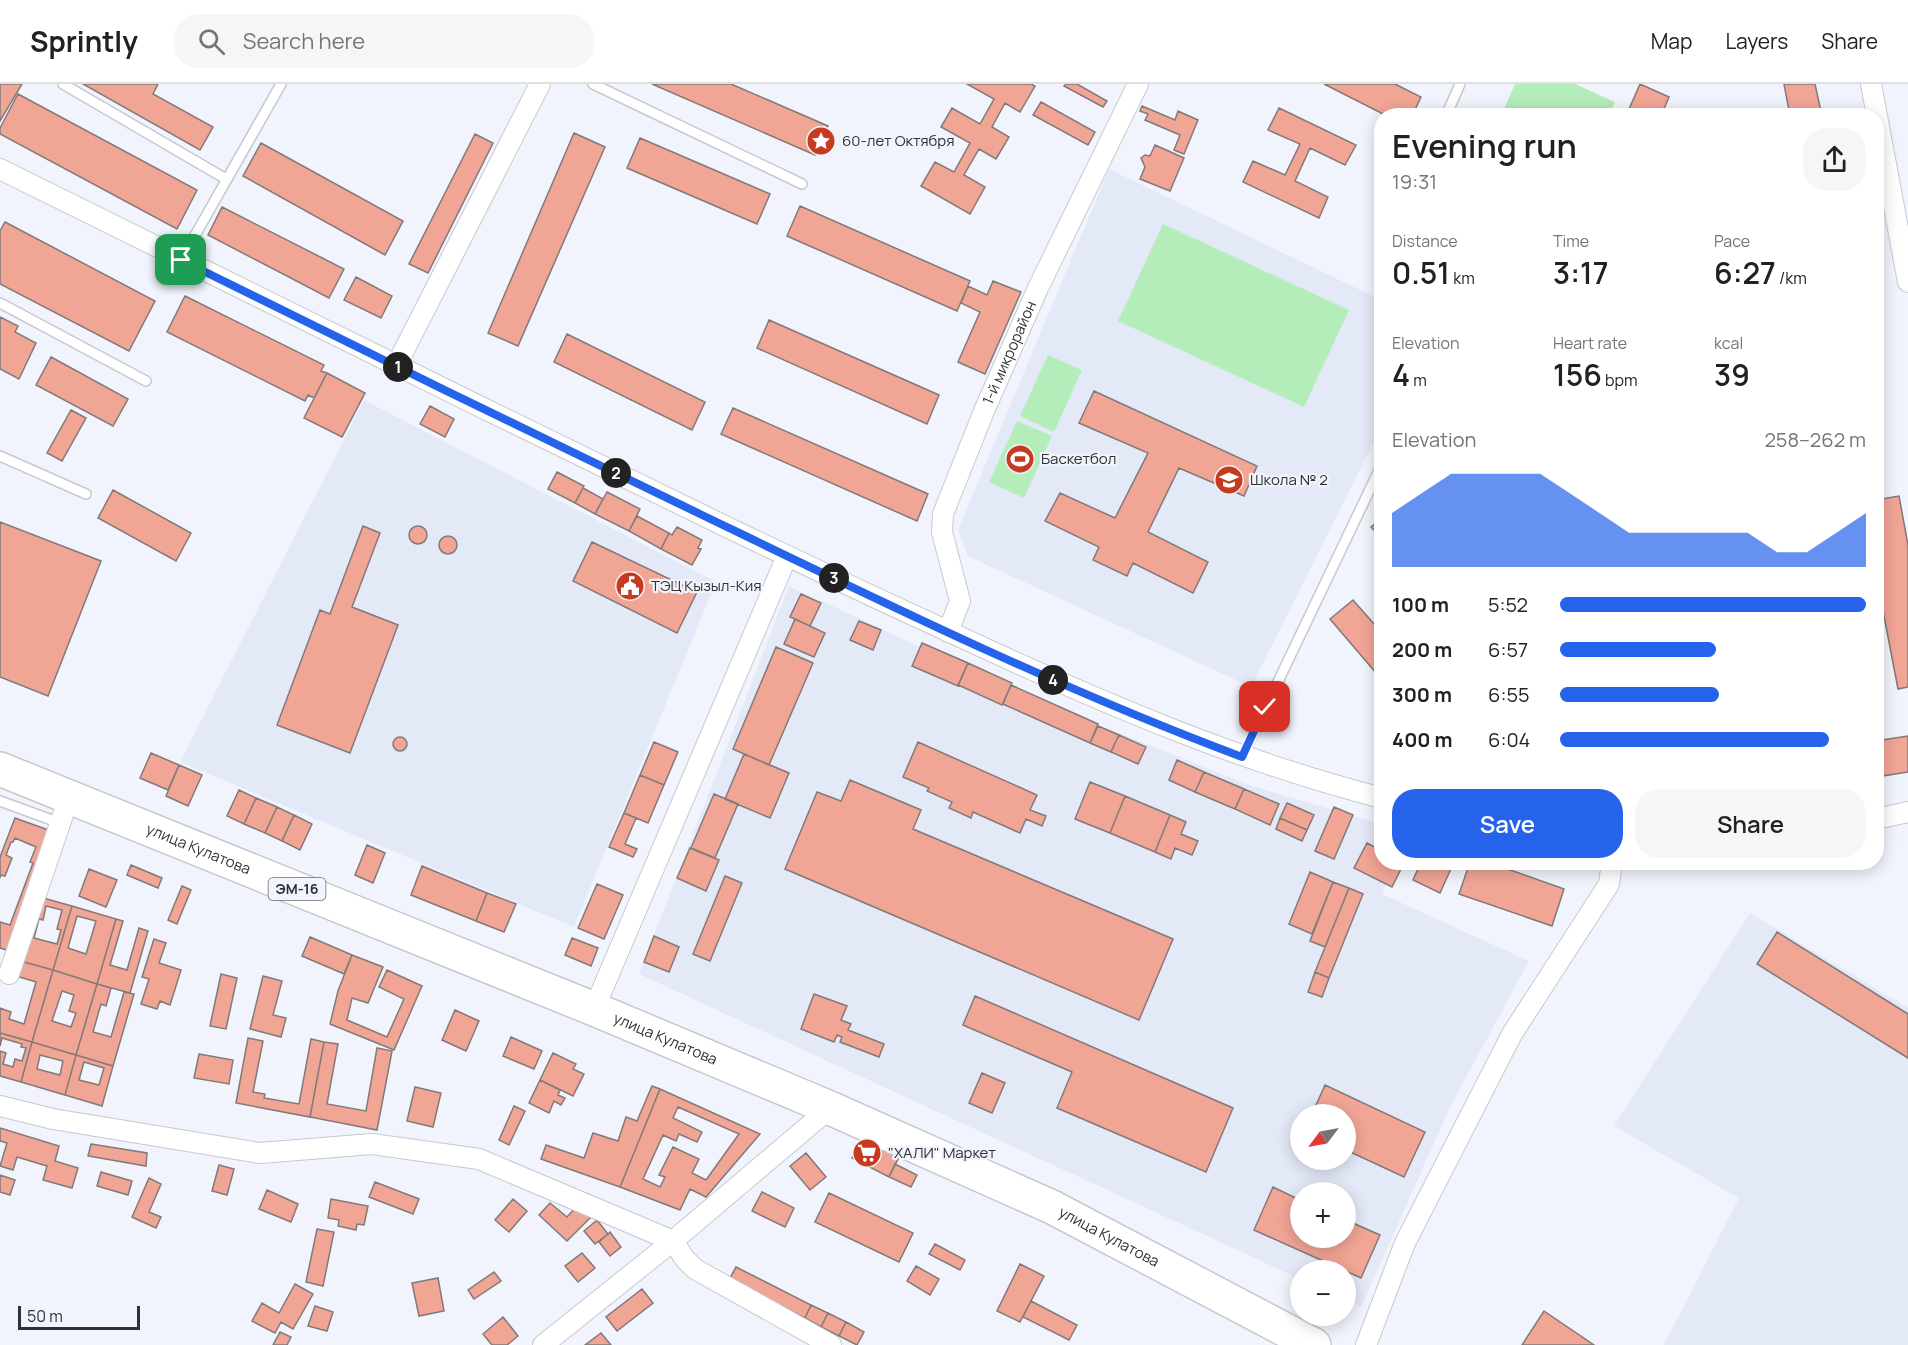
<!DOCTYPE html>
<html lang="en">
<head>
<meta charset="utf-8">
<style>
  body { margin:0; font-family:Manrope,sans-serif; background:#f6f6f6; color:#202124; height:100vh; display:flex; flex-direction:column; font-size:22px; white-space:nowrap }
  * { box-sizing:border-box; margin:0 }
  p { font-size:20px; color:#757577 }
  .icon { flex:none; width:33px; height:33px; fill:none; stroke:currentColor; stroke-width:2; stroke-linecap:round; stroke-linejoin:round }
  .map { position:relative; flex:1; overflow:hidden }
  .details { position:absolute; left:1374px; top:24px; width:510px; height:762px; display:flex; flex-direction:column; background:#fff; border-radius:24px; box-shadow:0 3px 15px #0003 }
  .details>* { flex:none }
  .needle { width:39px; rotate:238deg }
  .fabs { position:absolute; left:1290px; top:1020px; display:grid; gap:12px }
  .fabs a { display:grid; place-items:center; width:66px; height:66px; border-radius:50%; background:#fff; box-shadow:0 3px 15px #0003; font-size:30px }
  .scale { position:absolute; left:18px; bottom:15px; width:122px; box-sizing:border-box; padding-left:6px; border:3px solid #303134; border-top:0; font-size:16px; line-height:21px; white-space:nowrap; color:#303134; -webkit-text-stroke:4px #f1f4fc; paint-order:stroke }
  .pin { position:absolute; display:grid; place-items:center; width:51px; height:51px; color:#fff; margin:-26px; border-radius:12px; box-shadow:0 3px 9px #0006 }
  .km { position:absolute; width:30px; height:30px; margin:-15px; border-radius:50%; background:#222; color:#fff; font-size:16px; line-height:30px; text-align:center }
  .round { display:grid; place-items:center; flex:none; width:63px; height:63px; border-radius:24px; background:#f6f6f6 }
  .overview { display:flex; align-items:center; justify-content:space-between; height:102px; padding:0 18px }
  h1 { font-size:33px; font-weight:600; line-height:45px }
  .stats { display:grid; grid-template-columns:repeat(3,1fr); gap:9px; height:102px; padding:6px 18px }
  .stats div { display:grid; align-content:center }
  .stats b { font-size:30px; font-weight:600 }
  .stats small { font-size:16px; font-weight:400 }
  .stats p { font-size:16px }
  .chart { height:168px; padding:12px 18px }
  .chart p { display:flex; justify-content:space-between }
  .chart svg { width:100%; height:108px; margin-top:6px; fill:#2563eb; opacity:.7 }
  .button { display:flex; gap:12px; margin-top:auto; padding:12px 18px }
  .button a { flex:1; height:69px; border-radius:24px; background:#2563eb; color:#fff; font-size:24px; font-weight:600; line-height:69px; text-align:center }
  .button a+a { background:#f6f6f6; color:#202124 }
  ul { padding:0 18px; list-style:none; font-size:20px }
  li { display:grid; grid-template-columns:96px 72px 1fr; align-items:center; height:45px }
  li i { height:15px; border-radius:8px; background:#2563eb }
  header { display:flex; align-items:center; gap:36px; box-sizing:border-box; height:84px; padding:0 30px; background:#fff; border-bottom:2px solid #e0e0e0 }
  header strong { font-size:28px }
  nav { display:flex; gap:33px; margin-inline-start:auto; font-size:21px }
  .search { width:420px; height:54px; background:#f6f6f6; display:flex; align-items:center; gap:15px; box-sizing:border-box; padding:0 21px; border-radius:24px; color:#757577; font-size:22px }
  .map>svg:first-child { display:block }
</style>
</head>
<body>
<header>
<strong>Sprintly</strong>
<div class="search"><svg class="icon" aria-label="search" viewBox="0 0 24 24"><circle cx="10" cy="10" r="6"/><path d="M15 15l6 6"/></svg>Search here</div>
<nav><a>Map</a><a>Layers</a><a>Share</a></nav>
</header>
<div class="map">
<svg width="1908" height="1261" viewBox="0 0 1908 1261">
  <rect width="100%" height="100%" fill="#f1f4fc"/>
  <!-- built -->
  <path fill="#e4e9f8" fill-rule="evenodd" d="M1109,85L1381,216V344L1251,603L968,472L958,446Z
    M364,316L716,498L574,843L180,678Z
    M789,502L1017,608L1249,701L1381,740L1382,778L1394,779L1382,810L1529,877L1451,1021L1361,1223L1346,1216V1186H1300V1195L639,890ZM1300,1030H1346V1076H1300ZM1300,1108H1346V1154H1300Z
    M1750,829L1908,924V1261H1664L1739,1114L1614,1042Z"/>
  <!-- green -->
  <path fill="#b4edb9" d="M1515,0H1575L1615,18L1609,31H1518L1504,25Z
    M1163,140L1349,226L1304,323L1118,237Z
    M1048,271L1082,286L1054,348L1020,332Z
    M1017,337L1052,352L1024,414L989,398Z"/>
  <!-- building -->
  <path fill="#f1a595" stroke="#827978" stroke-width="1.5" fill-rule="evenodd" d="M0,0H22L0,37Z
    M83,0H158L153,10L213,43L200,66Z
    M652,0H731L828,42L815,71Z
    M967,0H1031L1035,2L1020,28L1005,19L992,43L1009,53L996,75L979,65L964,91L985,103L970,130L921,102L935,78L954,88L970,59L941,43L952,24L980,40L994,15Z
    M1066,0H1077L1107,17L1103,23L1064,2Z
    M1324,0H1395L1421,13L1412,32H1387Z
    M1640,0L1669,13L1661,32H1626Z
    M1784,0H1815L1822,32H1790Z
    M18,10L197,106L177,145L0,50V44Z
    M1041,18L1095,48L1088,61L1033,31Z
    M1142,22L1175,36L1178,27L1198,36L1184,70L1174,66L1180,51L1145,36L1148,30L1140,27Z
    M1279,24L1356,61L1345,81L1310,64L1295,97L1328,113L1319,134L1243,98L1253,77L1285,91L1300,60L1268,46Z
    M574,49L605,63L518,262L488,249Z
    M475,50L493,59L428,189L409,180Z
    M640,54L770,110L757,140L627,84Z
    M261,59L403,137L385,171L243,92Z
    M1155,61L1184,74L1170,107L1140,95L1145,83L1141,74L1145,71L1150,72Z
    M800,122L970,197L957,227L787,152Z
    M222,123L344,185L329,214L208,151Z
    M5,138L155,217L129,267L0,200V147Z
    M356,193L392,212L381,234L344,216Z
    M993,197L1021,208L985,290L958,278L980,228L961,219L968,202L987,211Z
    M185,212L324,281L321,287L327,289L314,314L308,311L305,317L167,248Z
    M0,233L18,242L15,248L36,259L19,295L0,285Z
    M769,236L939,311L927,340L757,264Z
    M567,250L705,318L692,346L554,278Z
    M51,273L128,315L113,342L36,301Z
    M327,289L365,309L342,353L304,334Z
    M1094,307L1257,382L1244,412L1179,384L1148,448L1208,478L1193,509L1133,479L1127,492L1093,476L1099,463L1045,437L1060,409L1115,434L1148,369L1079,339Z
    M430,322L454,335L445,353L420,340Z
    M733,324L928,410L917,437L721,350Z
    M71,326L86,334L62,377L47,369Z
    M557,388L584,402L575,419L548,405Z
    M583,404L603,415L595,430L575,419Z
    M113,406L191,449L176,477L98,434Z
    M607,408L640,425L629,447L595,430Z
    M1899,412L1908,461V603L1898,605L1876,490V416Z
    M637,432L669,449L661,465L629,447Z
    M1382,434V454L1371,443Z
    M0,438L101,477L48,612L0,593Z
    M409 451a9 9 0 1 1 18 0a9 9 0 1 1-18 0Z
    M363,442L380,449L352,523L398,541L350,669L277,641L320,526L330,530Z
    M677,443L702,456L698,464L701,465L692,481L661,465L669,449L672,451Z
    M439 461a9 9 0 1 1 18 0a9 9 0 1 1-18 0Z
    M592,458L697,508L677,549L573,497Z
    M801,510L821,519L810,542L790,533Z
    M1353,516L1382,549V596L1330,535Z
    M795,535L825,549L814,573L784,560Z
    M859,537L881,546L873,566L850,556Z
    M922,559L968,579L958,602L912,582Z
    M776,563L813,579L769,681L733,665Z
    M968,579L1012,599L1002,621L958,601Z
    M1011,601L1098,640L1090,659L1003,620Z
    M1098,642L1119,651L1111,668L1090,659Z
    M1119,651L1146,663L1138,680L1111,668Z
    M1908,652V688L1876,693V657Z
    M393 660a7 7 0 1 1 14 0a7 7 0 1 1-14 0Z
    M654,658L678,668L664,701L640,691Z
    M918,658L1037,711L1030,726L1046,732L1042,742L1026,735L1020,749L973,728L971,734L949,724L952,718L927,707L929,704L903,693Z
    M151,669L179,681L168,706L140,694Z
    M744,670L789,689L770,734L725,715Z
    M1177,676L1204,688L1195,708L1169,696Z
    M179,681L202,691L188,722L166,712Z
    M1204,688L1244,705L1235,725L1195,708Z
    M640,691L664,701L648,739L624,729Z
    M850,696L921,726L913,745L1173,855L1139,936L785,785L817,708L841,717Z
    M1090,698L1125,712L1110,749L1075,735Z
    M1244,705L1279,720L1270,741L1235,725Z
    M239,706L256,714L244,740L227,732Z
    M714,710L738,720L715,774L691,764Z
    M1125,712L1170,731L1155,768L1110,749Z
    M256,714L277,723L265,749L244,740Z
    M1287,719L1314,731L1307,746L1280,734Z
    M277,723L294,731L282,757L265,749Z
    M1334,723L1353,731L1334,775L1315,767Z
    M624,729L636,734L625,760L637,765L633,773L609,763Z
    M294,731L312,740L300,766L282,757Z
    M1170,731L1186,738L1181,750L1198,757L1192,771L1175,764L1171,775L1155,768Z
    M15,734L54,748L10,867L0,864V838L10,841L33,779L30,778L36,763L15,754L13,758H11L6,771L12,774L5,792L1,791L0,794V773Z
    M1280,734L1307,746L1302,757L1276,745Z
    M1367,759L1382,767V778L1404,779L1392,803L1354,784Z
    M367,761L385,769L373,799L355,791Z
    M690,764L719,776L706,807L677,794Z
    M1421,778H1454L1440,809L1413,796Z
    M1470,778H1488L1564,805L1552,842L1459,810Z
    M131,781L162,794L158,804L127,791Z
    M422,782L487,809L476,837L411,811Z
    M89,785L117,796L106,823L79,812Z
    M1310,788L1333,798L1312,850L1289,840Z
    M725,792L742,799L710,877L693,870Z
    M1333,798L1349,804L1325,863L1310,857Z
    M597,800L623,811L604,855L578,844Z
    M182,802L191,806L177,840L168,836Z
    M1349,804L1363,810L1329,894L1315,888Z
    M487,809L516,820L504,848L476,837Z
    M36,812L72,822L53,886L17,876ZM46,822L62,826L57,845L61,846L57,860L34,854L39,835L43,836Z
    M72,822L116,835L97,900L53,886ZM77,832L96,837L86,870L68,864Z
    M116,835L123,837L110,881L127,886L139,844L148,847L130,909L97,900Z
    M1777,848L1908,930V974L1757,880Z
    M654,852L679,863L669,888L644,878Z
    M310,853L352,871L344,890L302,872Z
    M572,854L598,864L591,882L565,871Z
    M154,855L166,859L159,879L181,886L170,921L160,917L157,925L141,920L149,895L142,893Z
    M352,871L383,883L368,919L352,914L347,936L387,953L404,915L379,903L387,886L422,902L394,966L330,940L338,907Z
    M17,876L53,886L32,958L0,949V924L11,928L9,935L24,940L36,898L13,891Z
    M53,886L97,900L76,971L32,958ZM62,907L74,911L69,927L76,929L71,943L52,937Z
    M1315,888L1329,894L1322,913L1308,908Z
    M221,890L237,894L226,945L210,942Z
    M263,892L282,897L273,931L286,934L281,953L250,945Z
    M97,900L111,904L106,922L101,920L93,948L111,953L124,908L134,910L113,982L76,971Z
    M814,910L847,922L841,936L851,940L848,946L884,960L879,973L840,958L842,953L837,951L834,958L801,945Z
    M975,912L1233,1024L1206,1088L1057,1024L1072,988L963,941Z
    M455,926L479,937L466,967L442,956Z
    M0,949L32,958L21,998L0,992V967L6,969L3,980L13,983L15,975L22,977L26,964L21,963L22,960L2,954L0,962Z
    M511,953L542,967L534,985L503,972Z
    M248,954L263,957L253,1008L265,1010L264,1014L299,1020L311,955L324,958L310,1033L236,1019Z
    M32,958L76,971L65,1011L21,998ZM40,971L63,977L60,991L37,985Z
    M324,958L338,960L327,1020L366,1027L377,964L392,967L377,1046L310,1033Z
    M553,969L576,980L573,985L584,990L573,1012L540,996Z
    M199,970L233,976L229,1000L194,994Z
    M76,971L113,982L102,1022L65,1011ZM84,978L104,984L99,1001L79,996Z
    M982,989L1005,999L992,1029L969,1019Z
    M540,996L560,1006L558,1011L565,1014L561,1021L554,1017L549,1029L529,1019Z
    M1325,1001L1425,1048L1404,1093L1346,1066V1030H1312Z
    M652,1002L660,1005L620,1103L541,1075L546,1061L584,1074L593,1049L618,1057L626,1033L637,1037Z
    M415,1003L441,1009L433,1043L407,1037Z
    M660,1005L760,1050L706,1113L690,1105L680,1126L620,1103ZM678,1023L739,1050L706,1096L692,1089L699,1075L673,1063L659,1091L665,1093L660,1103L643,1095L663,1051L676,1057L679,1050L697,1058L702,1048L673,1034Z
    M514,1022L525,1027L509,1061L499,1056Z
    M0,1044L59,1062L55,1077L78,1084L72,1104L43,1096L47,1082L17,1073L13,1086L0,1082L7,1059L0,1057Z
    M861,1055L899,1073L889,1093L852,1074Z
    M91,1060L147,1069L146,1082L88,1072Z
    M806,1069L826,1093L810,1106L790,1082Z
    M895,1080L917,1091L911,1103L889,1093Z
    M219,1081L234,1085L227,1111L212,1107Z
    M101,1088L132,1097L128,1111L97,1102Z
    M0,1091L15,1096L10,1111L0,1108Z
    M149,1094L161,1100L149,1128L161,1133L156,1144L132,1133Z
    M375,1098L419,1115L413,1130L369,1113Z
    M1273,1103L1300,1116V1154H1346V1136L1380,1151L1361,1194L1254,1146Z
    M267,1106L298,1120L291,1138L259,1125Z
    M762,1108L794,1124L785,1143L752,1127Z
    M829,1109L913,1149L899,1178L815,1138Z
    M331,1115L368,1122L364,1141L357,1140L356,1146L338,1142L339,1136L328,1134Z
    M513,1115L527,1127L509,1148L495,1136Z
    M550,1119L567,1133L576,1123L593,1131L567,1157L539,1131Z
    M597,1136L608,1150L595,1160L584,1147Z
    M317,1145L334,1148L323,1202L306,1198Z
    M610,1148L621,1163L610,1172L599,1158Z
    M935,1160L965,1176L960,1186L929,1170Z
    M582,1169L595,1184L578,1198L565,1182Z
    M1020,1180L1044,1192L1020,1238L997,1227Z
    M916,1182L939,1195L930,1211L907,1197Z
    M736,1183L811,1221L805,1234L729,1196Z
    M494,1188L501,1197L474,1215L468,1206Z
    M438,1194L444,1227L419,1232L412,1199Z
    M295,1200L313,1210L293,1245L281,1238L275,1249L252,1237L262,1219L279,1229Z
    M642,1205L653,1219L617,1247L606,1233Z
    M1031,1217L1077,1241L1069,1256L1023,1233Z
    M811,1221L828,1229L821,1243L805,1234Z
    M315,1222L333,1228L327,1247L308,1242Z
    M1544,1227L1594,1261H1522Z
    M828,1229L846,1238L839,1252L821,1243Z
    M503,1233L518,1252L507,1261H492L483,1250Z
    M846,1238L864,1248L857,1261L839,1252Z
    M280,1248L291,1253L287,1261H273Z
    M601,1249L611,1261H585Z"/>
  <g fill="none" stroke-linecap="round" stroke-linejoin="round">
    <!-- lane casing -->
    <g stroke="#c6c9d0" stroke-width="12">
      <path id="lane" d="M63,0L226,95
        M593,0L802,100
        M1446,32L1460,0
        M181,176L281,0
        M0,219L146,297
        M0,372L86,410
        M1242,673L1382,380
        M0,717L60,739"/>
    </g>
    <!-- street casing -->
    <g stroke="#c6c9d0" stroke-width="22">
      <g id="street">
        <path d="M1871,0L1908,198"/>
        <path d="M0,85C244,207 488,327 733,446C816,486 899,525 982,563C1112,623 1242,678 1382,714"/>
        <path d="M396,282L540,0"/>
        <path id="s1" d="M948,548L960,517L942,448L943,430L984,327L1038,204L1138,0"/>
        <path d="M1876,735L1908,728"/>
        <path d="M9,890L69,713"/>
        <path d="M594,925L787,472"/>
        <path d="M0,1022L53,1035L260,1069L372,1060L479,1075L673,1157L685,1175L695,1185L831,1261"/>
        <path d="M543,1261L673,1157L830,1024"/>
        <path d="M1366,1261L1405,1159L1512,950L1609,800L1612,778"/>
      </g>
    </g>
    <!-- highway casing -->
    <g stroke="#c6c9d0" stroke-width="36">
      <g id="highway">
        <path id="s2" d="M0,685L594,925L830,1024L1052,1123L1314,1261"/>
      </g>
    </g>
    <!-- lane -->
    <use href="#lane" stroke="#fff" stroke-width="9"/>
    <!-- street -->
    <use href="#street" stroke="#fff" stroke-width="20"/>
    <!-- highway -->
    <use href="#highway" stroke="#fff" stroke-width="33"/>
  </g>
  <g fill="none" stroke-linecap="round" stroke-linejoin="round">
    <!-- route casing -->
    <g stroke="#fff" stroke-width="12">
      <path id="route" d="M181,176C353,262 527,346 700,430C878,516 1057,604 1242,673L1265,623"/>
    </g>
    <!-- route -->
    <use href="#route" stroke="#2563eb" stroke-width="8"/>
  </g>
  <!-- icons -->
  <defs>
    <g id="sight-disc" transform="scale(1.5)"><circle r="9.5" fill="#c63b1f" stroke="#f1f4fc"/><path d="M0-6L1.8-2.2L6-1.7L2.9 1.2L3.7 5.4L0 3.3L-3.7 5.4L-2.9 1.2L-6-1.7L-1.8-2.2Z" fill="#fff"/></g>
    <g id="stadium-disc" transform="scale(1.5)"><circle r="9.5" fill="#c63b1f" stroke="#f1f4fc"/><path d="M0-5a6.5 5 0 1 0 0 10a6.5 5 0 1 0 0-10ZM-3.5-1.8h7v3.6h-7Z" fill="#fff"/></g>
    <g id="school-disc" transform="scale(1.5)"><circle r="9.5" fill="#c63b1f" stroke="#f1f4fc"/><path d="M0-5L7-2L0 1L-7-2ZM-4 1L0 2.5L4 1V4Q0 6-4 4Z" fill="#fff"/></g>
    <g id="civic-disc" transform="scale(1.5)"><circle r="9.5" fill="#c63b1f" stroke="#f1f4fc"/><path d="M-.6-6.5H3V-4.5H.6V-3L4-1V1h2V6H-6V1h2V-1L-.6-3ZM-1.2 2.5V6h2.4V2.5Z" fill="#fff"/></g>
    <g id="supermarket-disc" transform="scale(1.5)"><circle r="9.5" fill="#c63b1f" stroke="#f1f4fc"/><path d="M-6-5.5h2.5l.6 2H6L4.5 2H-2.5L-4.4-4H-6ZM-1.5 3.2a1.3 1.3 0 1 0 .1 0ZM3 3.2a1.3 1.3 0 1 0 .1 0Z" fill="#fff"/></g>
  </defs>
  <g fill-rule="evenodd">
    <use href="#sight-disc" x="821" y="57"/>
    <use href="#stadium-disc" x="1020" y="375"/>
    <use href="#school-disc" x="1229" y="396"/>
    <use href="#civic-disc" x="630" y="502"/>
    <use href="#supermarket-disc" x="867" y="1069"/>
  </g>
  <g text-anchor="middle" stroke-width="4.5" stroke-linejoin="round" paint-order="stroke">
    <!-- shield labels -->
    <rect fill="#f1f4fc" stroke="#6a6c70" stroke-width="1.5" x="268.5" y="794" width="57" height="22" rx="4.5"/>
    <g font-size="14" font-weight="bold" fill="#303134">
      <text x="297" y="810">ЭМ-16</text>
    </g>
    <!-- poi labels -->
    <g font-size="15" fill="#303134" stroke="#f1f4fc" text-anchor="start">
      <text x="842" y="62">60-лет Октября</text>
      <text x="1041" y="380">Баскетбол</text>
      <text x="1250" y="401">Школа № 2</text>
      <text x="651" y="507">ТЭЦ Кызыл-Кия</text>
      <text x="888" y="1074">"ХАЛИ" Маркет</text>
    </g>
    <!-- street labels -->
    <g font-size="15" fill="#303134" stroke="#f1f4fc">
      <text dy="5" stroke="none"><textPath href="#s1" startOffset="297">1-й микрорайон</textPath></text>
      <text dy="5" stroke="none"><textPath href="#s2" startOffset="214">улица Кулатова</textPath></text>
      <text dy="5" stroke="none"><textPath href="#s2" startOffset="718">улица Кулатова</textPath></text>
      <text dy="5" stroke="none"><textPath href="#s2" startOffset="1204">улица Кулатова</textPath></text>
    </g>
  </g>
</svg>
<div class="fabs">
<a><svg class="needle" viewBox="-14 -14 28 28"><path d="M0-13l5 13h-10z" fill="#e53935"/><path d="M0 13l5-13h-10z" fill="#757577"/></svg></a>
<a>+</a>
<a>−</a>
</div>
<div class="scale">50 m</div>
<div class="pin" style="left:181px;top:176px;background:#1e9e55"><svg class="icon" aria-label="arrive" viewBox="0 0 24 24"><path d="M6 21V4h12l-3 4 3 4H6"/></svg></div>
<div class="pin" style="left:1265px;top:623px;background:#d93025"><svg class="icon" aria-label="check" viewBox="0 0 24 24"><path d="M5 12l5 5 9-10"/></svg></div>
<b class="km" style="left:398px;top:283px">1</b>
<b class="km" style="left:616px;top:389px">2</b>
<b class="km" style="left:834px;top:494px">3</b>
<b class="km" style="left:1053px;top:596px">4</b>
<section class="details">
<div class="overview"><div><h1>Evening run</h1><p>19:31</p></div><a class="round"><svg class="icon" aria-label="share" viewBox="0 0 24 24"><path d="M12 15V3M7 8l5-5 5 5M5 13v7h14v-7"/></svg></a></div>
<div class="stats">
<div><p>Distance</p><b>0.51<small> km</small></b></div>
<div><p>Time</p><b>3:17</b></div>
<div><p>Pace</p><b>6:27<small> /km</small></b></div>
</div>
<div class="stats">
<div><p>Elevation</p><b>4<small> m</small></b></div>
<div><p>Heart rate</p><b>156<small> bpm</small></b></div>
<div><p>kcal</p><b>39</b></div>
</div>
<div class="chart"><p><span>Elevation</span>258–262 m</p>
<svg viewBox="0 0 160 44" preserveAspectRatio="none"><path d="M0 44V22L10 14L20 6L30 6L40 6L50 6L60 14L70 22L80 30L90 30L100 30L110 30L120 30L130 38L140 38L150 30L160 22V44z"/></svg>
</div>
<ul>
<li><b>100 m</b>5:52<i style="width:100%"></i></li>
<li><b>200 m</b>6:57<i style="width:51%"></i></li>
<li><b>300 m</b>6:55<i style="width:52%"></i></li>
<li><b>400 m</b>6:04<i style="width:88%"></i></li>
</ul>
<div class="button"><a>Save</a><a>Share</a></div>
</section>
</div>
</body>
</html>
